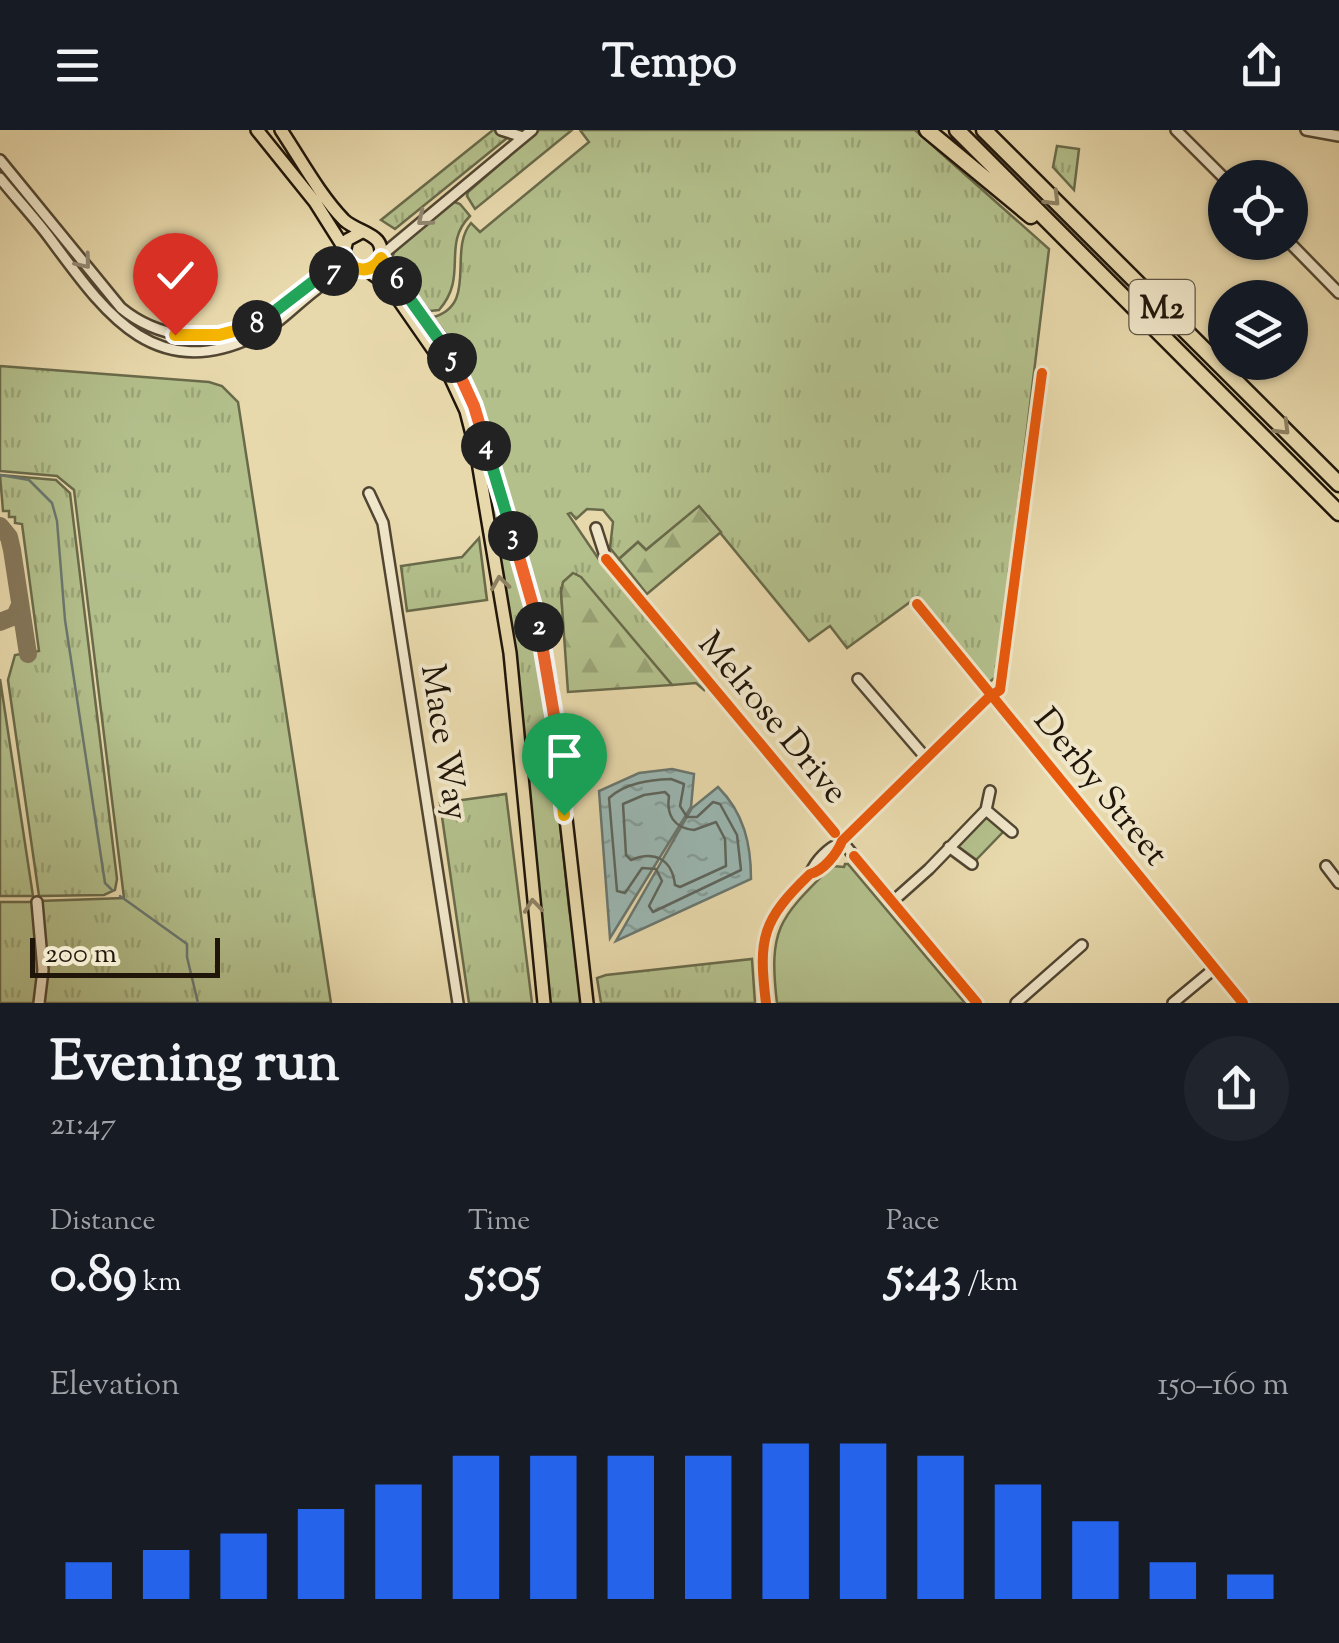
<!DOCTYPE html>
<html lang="en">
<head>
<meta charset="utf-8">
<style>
  body { margin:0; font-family:"Sorts Mill Goudy",serif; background:#20242c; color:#f1f3f6; height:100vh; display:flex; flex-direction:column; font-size:38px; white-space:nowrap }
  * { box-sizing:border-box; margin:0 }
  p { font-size:32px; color:#9ea1a6 }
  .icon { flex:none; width:55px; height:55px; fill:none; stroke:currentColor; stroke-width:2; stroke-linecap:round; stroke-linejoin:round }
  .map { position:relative; height:873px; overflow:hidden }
  .details { display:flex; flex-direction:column; background:#171b24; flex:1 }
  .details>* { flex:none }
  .tools { position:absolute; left:1208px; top:30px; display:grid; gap:20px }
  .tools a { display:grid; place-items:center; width:100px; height:100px; border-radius:50%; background:#171b24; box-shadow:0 2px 8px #0004; font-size:50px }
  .scale { position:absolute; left:30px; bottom:25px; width:190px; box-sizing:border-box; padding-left:10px; border:5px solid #1f1509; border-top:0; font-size:28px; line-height:35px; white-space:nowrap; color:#1f1509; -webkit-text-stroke:8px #f0e6c9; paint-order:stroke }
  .pin { position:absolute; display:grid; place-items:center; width:85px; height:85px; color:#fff; margin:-102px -42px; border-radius:50% 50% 50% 0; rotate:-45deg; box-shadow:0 0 10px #0007 }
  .pin .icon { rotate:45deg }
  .km { position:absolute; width:50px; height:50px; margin:-25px; border-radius:50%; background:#222; color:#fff; font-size:28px; line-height:50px; text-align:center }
  .round { display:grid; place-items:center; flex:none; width:105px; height:105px; border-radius:52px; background:#20242c }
  .summary { display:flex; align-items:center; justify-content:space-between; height:170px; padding:0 50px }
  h1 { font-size:55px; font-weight:700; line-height:75px }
  .stats { display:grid; grid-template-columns:repeat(3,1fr); gap:15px; height:170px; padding:10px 50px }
  .stats div { display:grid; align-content:center }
  .stats b { font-size:50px; font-weight:700 }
  .stats small { font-size:28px; font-weight:400 }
  .stats p { font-size:28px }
  .chart { height:280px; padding:20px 50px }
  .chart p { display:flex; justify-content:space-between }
  .chart svg { width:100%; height:180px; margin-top:10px; stroke:#2563eb; stroke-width:6 }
  header { display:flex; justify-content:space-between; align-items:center; height:130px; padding:0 50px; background:#171b24; font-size:45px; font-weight:700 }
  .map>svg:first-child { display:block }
</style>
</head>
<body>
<header><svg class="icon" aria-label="menu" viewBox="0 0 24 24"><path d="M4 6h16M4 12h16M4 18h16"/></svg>Tempo<svg class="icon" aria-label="share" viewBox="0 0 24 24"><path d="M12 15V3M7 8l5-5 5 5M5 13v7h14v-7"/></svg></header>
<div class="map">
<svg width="1339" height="873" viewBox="0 0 1339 873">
  <defs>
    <pattern id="grass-tufts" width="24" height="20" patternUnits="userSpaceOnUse" patternTransform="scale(2.5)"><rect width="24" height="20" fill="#b3c08c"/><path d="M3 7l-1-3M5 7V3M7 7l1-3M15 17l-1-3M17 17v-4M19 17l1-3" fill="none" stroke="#9aa477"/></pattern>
    <pattern id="forest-firs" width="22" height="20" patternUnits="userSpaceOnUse" patternTransform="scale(2.5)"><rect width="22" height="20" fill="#b3c08c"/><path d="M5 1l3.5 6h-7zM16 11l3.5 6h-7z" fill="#9aa477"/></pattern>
    <pattern id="water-ripples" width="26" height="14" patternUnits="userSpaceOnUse" patternTransform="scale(2.5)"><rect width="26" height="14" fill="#9bb8b4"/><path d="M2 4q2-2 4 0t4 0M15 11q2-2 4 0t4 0" fill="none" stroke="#859d99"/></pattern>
  </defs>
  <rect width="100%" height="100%" fill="#e8d9ac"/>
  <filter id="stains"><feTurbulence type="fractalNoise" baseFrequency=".002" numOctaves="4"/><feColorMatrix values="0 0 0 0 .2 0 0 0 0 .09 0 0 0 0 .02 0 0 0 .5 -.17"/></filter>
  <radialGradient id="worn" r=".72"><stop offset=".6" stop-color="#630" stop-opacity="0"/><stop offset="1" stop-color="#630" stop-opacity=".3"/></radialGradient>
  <!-- grass -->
  <path fill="url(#grass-tufts)" stroke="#696a4a" stroke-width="2.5" d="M493,0H517L395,99L381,90Z
    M539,0H572L475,79L467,66L468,62Z
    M580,0H915L1049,119L997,546L988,553L917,467L847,518L830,496L809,511L699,377L646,420L638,412L619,429L610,418L613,392L603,380L587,379L576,389L571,383L568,384L602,434L705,558L704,560L696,553L672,555L576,444L561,458L563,491L543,493L472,260L430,188C480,177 447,121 471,93L480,102L589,12Z
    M1057,16L1079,19L1074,60L1053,37Z
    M452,71L460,74L470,86C441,115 469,146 439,180L430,181C415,165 382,140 396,118Z
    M0,236L209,252L222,256L238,272L331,873H44L46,822L40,771L124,768L74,360L57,346L0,341Z
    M486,322L533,497L547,567L569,778L584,873H548L518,546L482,323Z
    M0,345L56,350L70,363L117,749L115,760L104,765L39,766L8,550L15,525L39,521L22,394L15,393V387H9V381H3Z
    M479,408L487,470L407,481L401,436L462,427Z
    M0,549L33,766H0Z
    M506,664L532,873H469L440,673Z
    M0,772H32L39,822L35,873H0Z
    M752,829L755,873H601L597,848L606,845Z"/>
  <!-- forest -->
  <path fill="url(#forest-firs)" stroke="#696a4a" stroke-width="2.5" d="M699,376L721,402L647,464L619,429L638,412L646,420Z
    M573,443L581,447L672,555L568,562L561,462L563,452Z"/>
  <!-- park -->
  <path fill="#b3c08c" stroke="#696a4a" stroke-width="2.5" d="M985,685L1005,700L974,732L957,716Z
    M845,734H848L965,873H777C768,797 780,788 832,736L844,737Z"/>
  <!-- water -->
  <path fill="url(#water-ripples)" stroke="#697770" stroke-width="2.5" d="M672,639L694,644L691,677L610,808L599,661L639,643Z
    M718,657C744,683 751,714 751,749L616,811L692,678Z"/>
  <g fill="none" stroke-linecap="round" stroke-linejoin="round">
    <!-- shore -->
    <path stroke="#5d665e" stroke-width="2.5" d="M671,649L684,654L680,676L687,687H697L713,672L720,674L737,705L741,740L653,782L649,776L662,751L656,739L642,738L625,763L617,761L609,668C625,653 649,650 671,649Z
      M665,662L669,666C666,685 674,698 694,700L716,692L725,709L726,736L680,757L675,755C672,729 654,720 631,730L626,725L623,674L644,665Z"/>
    <!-- stream -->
    <path stroke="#697770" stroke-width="2.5" d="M0,345L29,350L52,373L57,391L65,490L105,753L112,760
      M120,766L187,814V827L198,873"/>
    <!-- taxiway -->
    <path stroke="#84775a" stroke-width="18" d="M0,396L9,407L12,420L28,524
      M0,492L15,486L20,475"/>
    <!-- minor casing -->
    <g stroke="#514632" stroke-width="14">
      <path id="minor" d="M501,0L523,7
        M1176,0L1225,49
        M1306,0L1339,6
        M0,30L121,178C156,207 210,216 253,197C274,188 291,169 309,154C323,143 335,142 345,126
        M0,48C16,68 34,87 49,107C102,178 152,256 255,206C280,194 299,171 322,155C333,148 346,145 357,139
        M1289,112L1339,163
        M382,125L532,0
        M369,363L383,393L458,873
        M596,398L606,429L977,873
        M917,474L1243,873
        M858,549L926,628
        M986,680L1012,702
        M949,717L972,734
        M1326,736L1339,753
        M810,744C816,730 828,718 842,712
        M37,772L43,840L39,873
        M892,772L929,739L986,680L990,661
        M766,873C758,808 762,790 810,744C823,741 837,724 842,711L988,568L1000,560L1042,243
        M1016,873L1082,815
        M1173,873L1215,838"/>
    </g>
    <!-- major casing -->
    <g stroke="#1f1509" stroke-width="16">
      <path id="major" d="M257,0L315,72L344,118
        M281,0C301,30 319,64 344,90C359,104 389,103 379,131L364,140L352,136L344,122L347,110L362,102
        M381,128L441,209L464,251L534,477L551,557L587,873
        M367,140L389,156L446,238L466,281L476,320L510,523L544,873"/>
    </g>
    <!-- highway casing -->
    <g stroke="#1f1509" stroke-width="19">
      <path id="highway" d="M927,0L1031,86
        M957,0L1339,383
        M984,0L1339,354"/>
    </g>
    <!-- minor -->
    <use href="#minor" stroke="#f0e6c9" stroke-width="9"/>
    <!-- major -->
    <use href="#major" stroke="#e8d9ac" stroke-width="11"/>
    <!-- highway -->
    <use href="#highway" stroke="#e8d9ac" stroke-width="14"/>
    <!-- cycleway casing -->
    <g stroke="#f0e6c9" stroke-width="16">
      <path id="cycleway" d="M606,429L835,703
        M917,474L1243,873
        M854,726L977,873
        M766,873C758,808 762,790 810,744C823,741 837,724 842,711L988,568L1000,560L1042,243"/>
    </g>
    <!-- cycleway -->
    <use href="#cycleway" stroke="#e8590c" stroke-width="10"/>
  </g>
  <!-- one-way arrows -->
  <defs><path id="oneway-chevron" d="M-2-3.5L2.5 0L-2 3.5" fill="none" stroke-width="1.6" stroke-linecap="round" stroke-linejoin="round" transform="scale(2.5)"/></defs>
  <g stroke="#8e8163">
    <use href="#oneway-chevron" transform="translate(1053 69) rotate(45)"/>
    <use href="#oneway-chevron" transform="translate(1283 298) rotate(45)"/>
    <use href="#oneway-chevron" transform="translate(500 453) rotate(-98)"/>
    <use href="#oneway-chevron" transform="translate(533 776) rotate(-96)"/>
  </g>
  <g stroke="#928873">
    <use href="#oneway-chevron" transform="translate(424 89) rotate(141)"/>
    <use href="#oneway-chevron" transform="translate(84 132) rotate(51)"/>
  </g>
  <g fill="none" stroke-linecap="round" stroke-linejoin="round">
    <!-- split-1 casing -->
    <g stroke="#fff" stroke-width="20">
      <path id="split-1" d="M555,591L564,685"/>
    </g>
    <!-- split-2 casing -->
    <g stroke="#fff" stroke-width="20">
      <path id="split-2" d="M539,497L555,591"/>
    </g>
    <!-- split-3 casing -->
    <g stroke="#fff" stroke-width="20">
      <path id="split-3" d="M513,406L539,497"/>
    </g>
    <!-- split-4 casing -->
    <g stroke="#fff" stroke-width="20">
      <path id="split-4" d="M486,316L513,406"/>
    </g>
    <!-- split-5 casing -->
    <g stroke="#fff" stroke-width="20">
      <path id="split-5" d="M452,228L474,276L486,316"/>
    </g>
    <!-- split-6 casing -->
    <g stroke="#fff" stroke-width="20">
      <path id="split-6" d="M397,151L452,228"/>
    </g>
    <!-- split-7 casing -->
    <g stroke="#fff" stroke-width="20">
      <path id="split-7" d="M334,141L344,126C353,143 371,144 381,128L397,151"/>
    </g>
    <!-- split-8 casing -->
    <g stroke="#fff" stroke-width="20">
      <path id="split-8" d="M257,195L314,151L334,141"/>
    </g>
    <!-- split-9 casing -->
    <g stroke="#fff" stroke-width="20">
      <path id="split-9" d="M175,205H219L257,195"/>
    </g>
    <!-- split-1 -->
    <use href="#split-1" stroke="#f5b400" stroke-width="12"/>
    <!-- split-2 -->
    <use href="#split-2" stroke="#f0652b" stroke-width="12"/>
    <!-- split-3 -->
    <use href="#split-3" stroke="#f0652b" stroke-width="12"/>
    <!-- split-4 -->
    <use href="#split-4" stroke="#22a559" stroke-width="12"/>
    <!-- split-5 -->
    <use href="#split-5" stroke="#f0652b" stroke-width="12"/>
    <!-- split-6 -->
    <use href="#split-6" stroke="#22a559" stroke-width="12"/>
    <!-- split-7 -->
    <use href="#split-7" stroke="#f5b400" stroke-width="12"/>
    <!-- split-8 -->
    <use href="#split-8" stroke="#22a559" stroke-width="12"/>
    <!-- split-9 -->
    <use href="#split-9" stroke="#f5b400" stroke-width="12"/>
  </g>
  <g text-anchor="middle" stroke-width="8" stroke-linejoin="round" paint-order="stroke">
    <!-- shield labels -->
    <rect fill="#f0e6c9" stroke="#5e5443" stroke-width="2.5" x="1129.5" y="150" width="65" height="54" rx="8"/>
    <g font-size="32" font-weight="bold" fill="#1f1509">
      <text x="1162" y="188">M2</text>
    </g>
    <!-- street labels -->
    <g font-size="35" fill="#1f1509" stroke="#f0e6c9">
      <text transform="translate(774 587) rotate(50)" y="12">Melrose Drive</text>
      <text transform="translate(446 612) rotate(81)" y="12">Mace Way</text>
      <text transform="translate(1102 656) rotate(51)" y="12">Derby Street</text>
    </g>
  </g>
  <rect width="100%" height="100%" filter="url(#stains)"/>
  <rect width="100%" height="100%" fill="url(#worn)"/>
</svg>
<div class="tools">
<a><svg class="icon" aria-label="locate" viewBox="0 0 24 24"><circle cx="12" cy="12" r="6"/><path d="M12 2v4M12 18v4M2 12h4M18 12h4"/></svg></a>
<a><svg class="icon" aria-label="layers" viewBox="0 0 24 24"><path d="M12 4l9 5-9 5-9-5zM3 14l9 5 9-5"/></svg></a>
</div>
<div class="scale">200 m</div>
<div class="pin" style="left:564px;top:685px;background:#1e9e55"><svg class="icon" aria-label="arrive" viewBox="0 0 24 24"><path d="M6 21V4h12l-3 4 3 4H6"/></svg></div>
<div class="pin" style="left:175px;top:205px;background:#d93025"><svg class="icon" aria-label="check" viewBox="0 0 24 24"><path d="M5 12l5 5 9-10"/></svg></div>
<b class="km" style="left:539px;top:497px">2</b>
<b class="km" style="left:513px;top:406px">3</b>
<b class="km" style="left:486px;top:316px">4</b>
<b class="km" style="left:452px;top:228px">5</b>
<b class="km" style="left:397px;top:151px">6</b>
<b class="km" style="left:334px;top:141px">7</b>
<b class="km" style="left:257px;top:195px">8</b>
</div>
<section class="details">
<div class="summary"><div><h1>Evening run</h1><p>21:47</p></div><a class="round"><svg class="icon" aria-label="share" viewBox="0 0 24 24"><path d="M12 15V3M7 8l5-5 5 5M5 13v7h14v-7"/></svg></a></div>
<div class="stats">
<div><p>Distance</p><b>0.89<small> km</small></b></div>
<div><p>Time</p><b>5:05</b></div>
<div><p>Pace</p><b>5:43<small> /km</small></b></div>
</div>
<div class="chart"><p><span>Elevation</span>150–160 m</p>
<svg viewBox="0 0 160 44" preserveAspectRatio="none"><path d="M5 44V35M15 44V32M25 44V28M35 44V22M45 44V16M55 44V9M65 44V9M75 44V9M85 44V9M95 44V6M105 44V6M115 44V9M125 44V16M135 44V25M145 44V35M155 44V38"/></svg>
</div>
</section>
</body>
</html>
